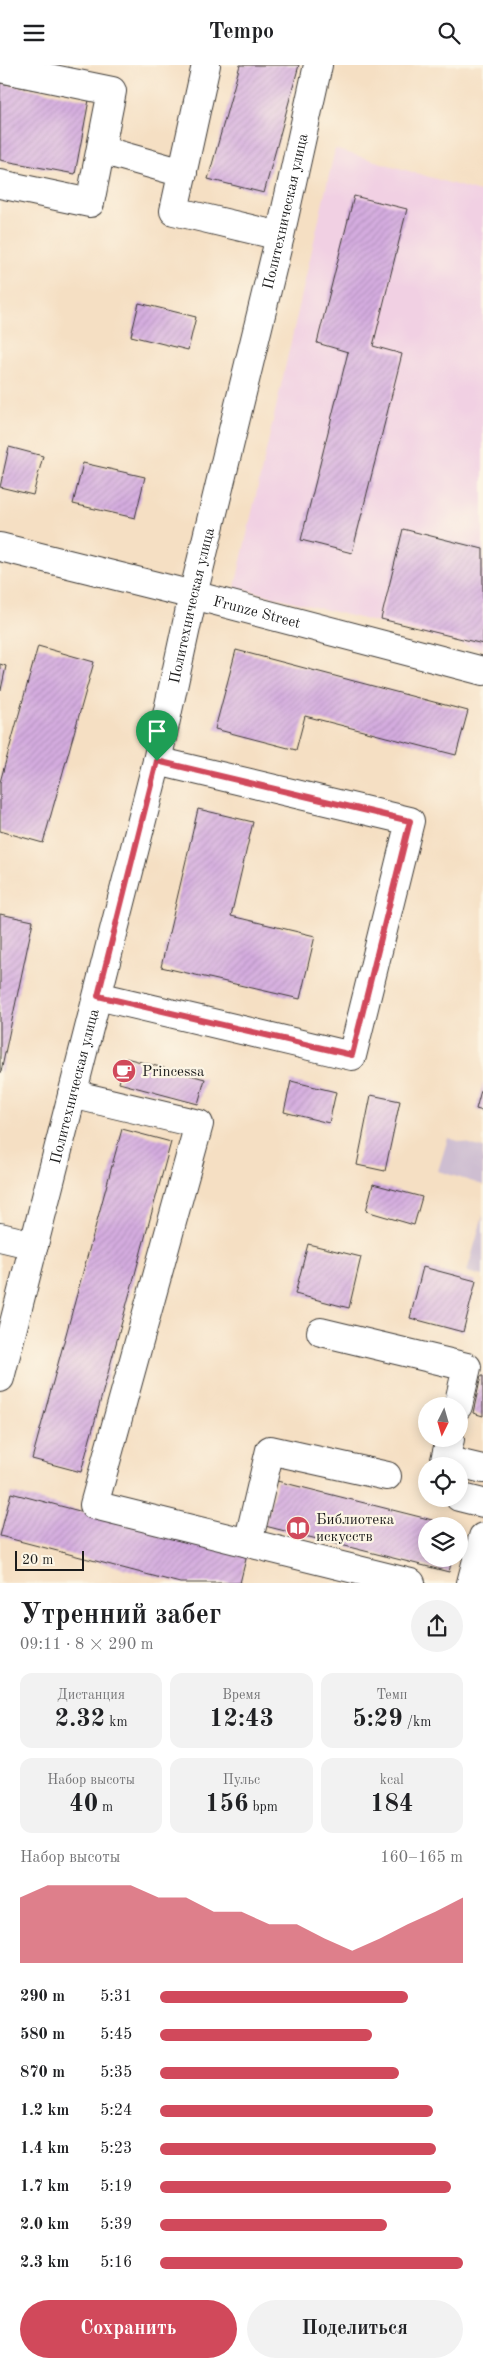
<!DOCTYPE html>
<html lang="ru">
<head>
<meta charset="utf-8">
<style>
  body { margin:0; font-family:"Old Standard TT",serif; background:#f2f2f2; color:#202124; height:100vh; display:flex; flex-direction:column; font-size:19px; white-space:nowrap }
  * { box-sizing:border-box; margin:0 }
  p { font-size:16px; color:#757577 }
  .icon { flex:none; width:28px; height:28px; fill:none; stroke:currentColor; stroke-width:2; stroke-linecap:round; stroke-linejoin:round }
  .map { position:relative; height:1518px; overflow:hidden }
  .details { display:flex; flex-direction:column; background:#fff; flex:1 }
  .details>* { flex:none }
  .needle { width:32px; rotate:185deg }
  .tools { position:absolute; left:418px; top:1332px; display:grid; gap:10px }
  .tools a { display:grid; place-items:center; width:50px; height:50px; border-radius:50%; background:#fff; box-shadow:0 2px 12px #0003; font-size:25px }
  .scale { position:absolute; left:15px; bottom:12px; width:69px; box-sizing:border-box; padding-left:5px; border:2px solid #1c1c1c; border-top:0; font-size:14px; line-height:18px; white-space:nowrap; color:#1c1c1c; -webkit-text-stroke:4px #fcf5e5; paint-order:stroke }
  .pin { position:absolute; display:grid; place-items:center; width:42px; height:42px; color:#fff; margin:-51px -21px; border-radius:50% 50% 50% 0; rotate:-45deg; box-shadow:0 0 5px #0007 }
  .pin .icon { rotate:45deg }
  .round { display:grid; place-items:center; flex:none; width:52px; height:52px; border-radius:26px; background:#f2f2f2 }
  .headline { display:flex; align-items:center; justify-content:space-between; height:85px; padding:0 20px }
  h1 { font-size:28px; font-weight:600; line-height:38px }
  .stats { display:grid; grid-template-columns:repeat(3,1fr); gap:8px; height:85px; padding:5px 20px }
  .stats div { display:grid; align-content:center; border-radius:12px; background:#f2f2f2; text-align:center }
  .stats b { font-size:25px; font-weight:600 }
  .stats small { font-size:14px; font-weight:400 }
  .stats p { font-size:14px }
  .chart { height:140px; padding:10px 20px }
  .chart p { display:flex; justify-content:space-between }
  .chart svg { width:100%; height:90px; margin-top:5px; fill:#d1495b; opacity:.7 }
  .cta { display:flex; gap:10px; margin-top:auto; padding:10px 20px }
  .cta a { flex:1; height:58px; border-radius:30px; background:#d1495b; color:#fff; font-size:20px; font-weight:600; line-height:58px; text-align:center }
  .cta a+a { background:#f2f2f2; color:#202124 }
  ul { padding:0 20px; list-style:none; font-size:16px }
  li { display:grid; grid-template-columns:80px 60px 1fr; align-items:center; height:38px }
  li i { height:12px; border-radius:6px; background:#d1495b }
  header { display:flex; justify-content:space-between; align-items:center; height:65px; padding:0 20px; background:#fff; font-size:22px; font-weight:600 }
  .map>svg:first-child { display:block }
</style>
</head>
<body>
<header><svg class="icon" aria-label="menu" viewBox="0 0 24 24"><path d="M4 6h16M4 12h16M4 18h16"/></svg>Tempo<svg class="icon" aria-label="search" viewBox="0 0 24 24"><circle cx="10" cy="10" r="6"/><path d="M15 15l6 6"/></svg></header>
<div class="map">
<svg width="483" height="1518" viewBox="0 0 483 1518">
  <defs>
    <pattern id="building-hatch" width="6" height="6" patternUnits="userSpaceOnUse" patternTransform="scale(1.25)"><rect width="6" height="6" fill="#d4acdf"/><path d="M-1 1l2-2M0 6l6-6M5 7l2-2" fill="none" stroke="#b593bf"/></pattern>
  </defs>
  <rect width="100%" height="100%" fill="#fcf5e5"/>
  <filter id="ink" filterUnits="userSpaceOnUse"><feTurbulence type="fractalNoise" baseFrequency=".02" numOctaves="2"/><feDisplacementMap in="SourceGraphic" scale="10" xChannelSelector="R" yChannelSelector="G"/><feConvolveMatrix kernelMatrix="1 2 1 2 8 2 1 2 1" color-interpolation-filters="sRGB"/></filter>
  <filter id="wash" filterUnits="userSpaceOnUse"><feTurbulence type="fractalNoise" baseFrequency=".0096" numOctaves="4" result="noise"/><feDisplacementMap in="SourceGraphic" scale="20" xChannelSelector="R" yChannelSelector="G"/><feGaussianBlur stdDeviation="1.12" result="paint"/><feColorMatrix in="noise" values="0 0 0 0 0 0 0 0 0 0 0 0 0 0 0 0 0 1.4 0 .05"/><feComposite in="paint" operator="in"/></filter>
  <g filter="url(#wash)">
    <rect width="100%" height="100%" fill="#f5dfc3"/>
    <!-- built -->
    <path fill="#f1d0e3" d="M335,84L483,128V584L235,522Z"/>
    <!-- industrial -->
    <path fill="#cebed1" d="M448,1073L483,1083V1120L438,1106Z
      M483,1150V1211L467,1207Z"/>
    <g id="blocks">
      <!-- building -->
      <path fill="url(#building-hatch)" d="M240,0H299L264,128L208,114Z
        M0,18L89,35L75,109L0,95Z
        M354,131L407,144L373,281L402,289L352,488L301,475L348,287L317,278Z
        M139,238L196,252L188,285L131,271Z
        M9,382L43,391L33,430L0,422Z
        M83,398L145,412L135,453L73,439Z
        M403,464L483,484V579L381,554Z
        M38,581L94,597L43,778L0,766V717Z
        M236,585L468,646L456,690L305,651L296,685L215,664Z
        M0,599L6,601L1,625H0Z
        M198,744L253,757L231,851L315,871L300,934L161,902Z
        M0,849L33,856L1,1007H0Z
        M126,993L205,1014L198,1039L119,1018Z
        M291,1016L336,1027L329,1058L284,1047Z
        M483,1018V1046L476,1044Z
        M371,1030L400,1036L385,1106L357,1100Z
        M122,1064L171,1077L81,1407L32,1394Z
        M373,1119L422,1132L414,1160L366,1146Z
        M308,1179L361,1192L349,1243L295,1229Z
        M423,1202L476,1216L463,1267L410,1253Z
        M481,1311H483V1351L473,1348Z
        M277,1416L456,1461H426V1494H452L449,1507L265,1461Z
        M11,1428L247,1490L240,1518H180L0,1471Z"/>
    </g>
  </g>
  <g filter="url(#ink)">
    <use href="#blocks" fill-opacity="0" stroke="#3d3935" stroke-width="1"/>
    <g fill="none" stroke-linecap="round" stroke-linejoin="round">
      <!-- minor casing -->
      <g stroke="#3d3935" stroke-width="30">
        <g id="minor">
          <path d="M206,0L174,146L280,171"/>
          <path d="M0,3L112,26L90,138L0,119"/>
          <path d="M101,85L183,108"/>
          <path id="s1" d="M0,482L193,530L483,606"/>
          <path d="M98,931L352,991L410,756L157,696"/>
          <path d="M72,1029L199,1059L94,1440L411,1518"/>
          <path d="M0,1172L34,1180"/>
          <path d="M321,1267L467,1302L458,1341"/>
          <path id="s2" d="M0,1313L157,696L193,530L280,171L318,0"/>
          <path d="M450,1374L445,1395L483,1404"/>
          <path d="M459,1432L483,1438"/>
          <path d="M248,1478L270,1385L387,1411"/>
          <path d="M471,1518L483,1472"/>
        </g>
      </g>
      <!-- minor -->
      <use href="#minor" stroke="#fff" stroke-width="28"/>
    </g>
  </g>
  <g fill="none" stroke-linecap="round" stroke-linejoin="round" filter="url(#ink)">
    <!-- route casing -->
    <g stroke="#fff" stroke-width="10">
      <path id="route" d="M157,696L410,756L352,990L98,931Z"/>
    </g>
    <!-- route -->
    <use href="#route" stroke="#d1495b" stroke-width="6"/>
  </g>
  <!-- icons -->
  <defs>
    <g id="cafe-disc" transform="scale(1.25)"><circle r="9.5" fill="#d1495b" stroke="#fcf5e5"/><path d="M-5.5-4.5H6V0H3Q3 3.5 0 3.5H-2.5Q-5.5 3.5-5.5 0ZM3-3.2v2h1.7v-2ZM-6 4.5H4V6H-6Z" fill="#fff"/></g>
    <g id="library-disc" transform="scale(1.25)"><circle r="9.5" fill="#d1495b" stroke="#fcf5e5"/><path d="M-6-4Q-3-5.5-.7-3.5V5Q-3 3-6 4ZM6-4Q3-5.5 .7-3.5V5Q3 3 6 4Z" fill="#fff"/></g>
  </defs>
  <g fill-rule="evenodd">
    <use href="#cafe-disc" x="124" y="1006"/>
    <use href="#library-disc" x="298" y="1463"/>
  </g>
  <g text-anchor="middle" stroke-width="4.5" stroke-linejoin="round" paint-order="stroke">
    <!-- street labels -->
    <g font-size="15" fill="#1c1c1c" stroke="#fcf5e5">
      <text dy="5" stroke="none"><textPath href="#s2" startOffset="1201">Политехническая улица</textPath></text>
      <text dy="5" stroke="none"><textPath href="#s2" startOffset="796">Политехническая улица</textPath></text>
      <text dy="5" stroke="none"><textPath href="#s1" startOffset="265">Frunze Street</textPath></text>
      <text dy="5" stroke="none"><textPath href="#s2" startOffset="301">Политехническая улица</textPath></text>
    </g>
    <!-- poi labels -->
    <g font-size="15" fill="#1c1c1c" stroke="#fcf5e5" text-anchor="start">
      <text x="142" y="1011">Princessa</text>
      <text x="316" y="1459">Библиотека<tspan x="316" dy="17">искусств</tspan></text>
    </g>
  </g>
</svg>
<div class="tools">
<a><svg class="needle" viewBox="-14 -14 28 28"><path d="M0-13l5 13h-10z" fill="#e53935"/><path d="M0 13l5-13h-10z" fill="#757577"/></svg></a>
<a><svg class="icon" aria-label="locate" viewBox="0 0 24 24"><circle cx="12" cy="12" r="6"/><path d="M12 2v4M12 18v4M2 12h4M18 12h4"/></svg></a>
<a><svg class="icon" aria-label="layers" viewBox="0 0 24 24"><path d="M12 4l9 5-9 5-9-5zM3 14l9 5 9-5"/></svg></a>
</div>
<div class="scale">20 m</div>
<div class="pin" style="left:157px;top:696px;background:#1e9e55"><svg class="icon" aria-label="arrive" viewBox="0 0 24 24"><path d="M6 21V4h12l-3 4 3 4H6"/></svg></div>
</div>
<section class="details">
<div class="headline"><div><h1>Утренний забег</h1><p>09:11 · 8 × 290 m</p></div><a class="round"><svg class="icon" aria-label="share" viewBox="0 0 24 24"><path d="M12 15V3M7 8l5-5 5 5M5 13v7h14v-7"/></svg></a></div>
<div class="stats">
<div><p>Дистанция</p><b>2.32<small> km</small></b></div>
<div><p>Время</p><b>12:43</b></div>
<div><p>Темп</p><b>5:29<small> /km</small></b></div>
</div>
<div class="stats">
<div><p>Набор высоты</p><b>40<small> m</small></b></div>
<div><p>Пульс</p><b>156<small> bpm</small></b></div>
<div><p>kcal</p><b>184</b></div>
</div>
<div class="chart"><p><span>Набор высоты</span>160–165 m</p>
<svg viewBox="0 0 160 44" preserveAspectRatio="none"><path d="M0 44V12L10 6L20 6L30 6L40 6L50 12L60 12L70 19L80 19L90 25L100 25L110 32L120 38L130 32L140 25L150 19L160 12V44z"/></svg>
</div>
<ul>
<li><b>290 m</b>5:31<i style="width:82%"></i></li>
<li><b>580 m</b>5:45<i style="width:70%"></i></li>
<li><b>870 m</b>5:35<i style="width:79%"></i></li>
<li><b>1.2 km</b>5:24<i style="width:90%"></i></li>
<li><b>1.4 km</b>5:23<i style="width:91%"></i></li>
<li><b>1.7 km</b>5:19<i style="width:96%"></i></li>
<li><b>2.0 km</b>5:39<i style="width:75%"></i></li>
<li><b>2.3 km</b>5:16<i style="width:100%"></i></li>
</ul>
<div class="cta"><a>Сохранить</a><a>Поделиться</a></div>
</section>
</body>
</html>
